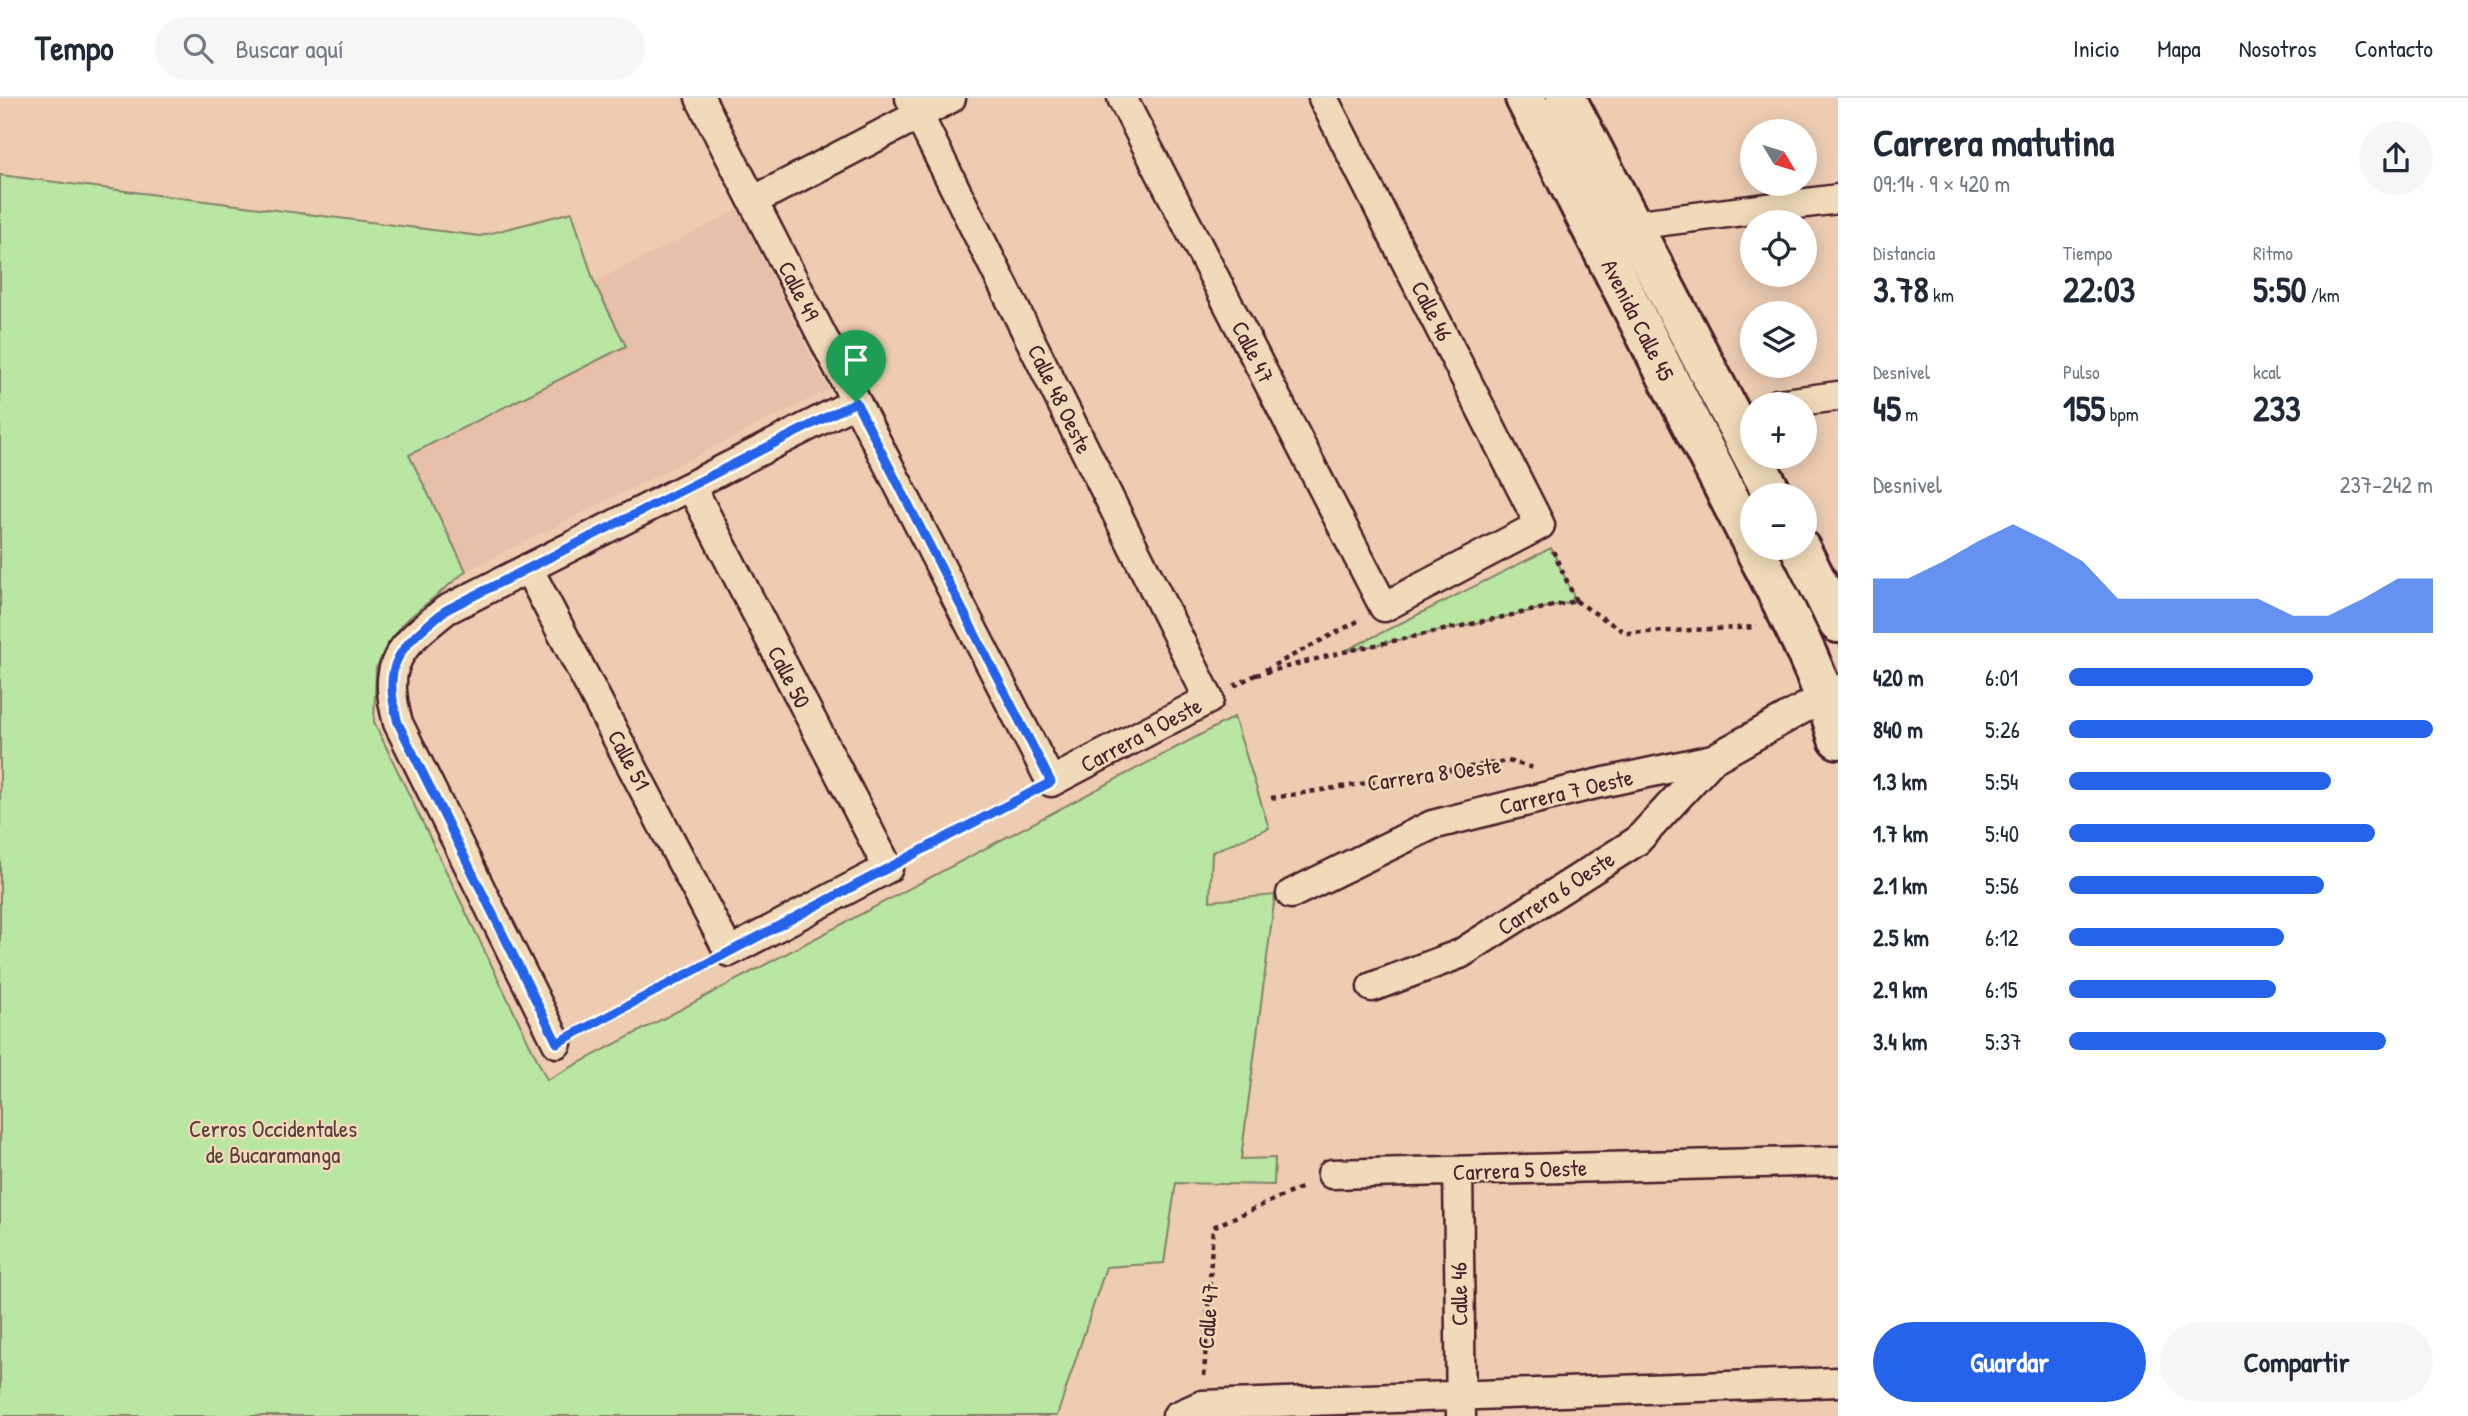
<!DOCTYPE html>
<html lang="es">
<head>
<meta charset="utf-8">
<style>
  body { margin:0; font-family:"Patrick Hand",sans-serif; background:#f6f6f7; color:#1f2937; height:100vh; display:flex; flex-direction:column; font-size:26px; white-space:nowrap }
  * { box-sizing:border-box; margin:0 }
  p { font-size:23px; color:#747a83 }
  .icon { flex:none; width:38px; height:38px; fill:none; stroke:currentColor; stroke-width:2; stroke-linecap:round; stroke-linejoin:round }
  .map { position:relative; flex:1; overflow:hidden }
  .side { display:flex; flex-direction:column; background:#fff; width:630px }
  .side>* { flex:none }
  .needle { width:46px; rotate:128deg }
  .tools { position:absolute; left:1740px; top:21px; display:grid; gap:14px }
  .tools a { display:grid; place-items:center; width:77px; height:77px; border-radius:50%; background:#fff; box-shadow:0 4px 18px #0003; font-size:35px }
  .pin { position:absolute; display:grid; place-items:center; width:60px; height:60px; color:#fff; margin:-72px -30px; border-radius:50% 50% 50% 0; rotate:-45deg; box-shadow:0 0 7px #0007 }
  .pin .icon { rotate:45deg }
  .round { display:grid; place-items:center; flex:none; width:74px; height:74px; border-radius:37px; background:#f6f6f7 }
  .overview { display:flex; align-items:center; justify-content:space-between; height:119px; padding:0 35px }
  h1 { font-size:38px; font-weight:800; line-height:52px }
  .stats { display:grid; grid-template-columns:repeat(3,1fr); gap:10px; height:119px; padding:7px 35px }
  .stats div { display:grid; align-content:center }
  .stats b { font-size:35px; font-weight:800 }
  .stats small { font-size:19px; font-weight:400 }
  .stats p { font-size:19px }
  .chart { height:196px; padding:14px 35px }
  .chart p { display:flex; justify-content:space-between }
  .chart svg { width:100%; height:126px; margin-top:7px; fill:#2563eb; opacity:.7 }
  .action { display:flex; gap:14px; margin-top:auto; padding:14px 35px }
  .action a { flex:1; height:80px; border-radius:42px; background:#2563eb; color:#fff; font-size:28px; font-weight:800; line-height:80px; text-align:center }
  .action a+a { background:#f6f6f7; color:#1f2937 }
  ul { padding:0 35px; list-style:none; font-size:23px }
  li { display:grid; grid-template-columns:112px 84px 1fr; align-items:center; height:52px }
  li i { height:18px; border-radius:9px; background:#2563eb }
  header { display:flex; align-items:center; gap:42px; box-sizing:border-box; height:98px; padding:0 35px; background:#fff; border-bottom:2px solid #e0e1e3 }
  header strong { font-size:33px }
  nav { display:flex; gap:38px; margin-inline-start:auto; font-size:24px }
  .search { width:490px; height:63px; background:#f6f6f7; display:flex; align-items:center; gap:18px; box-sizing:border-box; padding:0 24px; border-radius:38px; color:#747a83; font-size:26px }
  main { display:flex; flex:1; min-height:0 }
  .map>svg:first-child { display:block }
</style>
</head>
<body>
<header>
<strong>Tempo</strong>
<div class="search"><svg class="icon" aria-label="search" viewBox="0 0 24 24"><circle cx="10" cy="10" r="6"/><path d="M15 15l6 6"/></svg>Buscar aquí</div>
<nav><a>Inicio</a><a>Mapa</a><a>Nosotros</a><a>Contacto</a></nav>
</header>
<main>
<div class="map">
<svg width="1838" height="1318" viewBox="0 0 1838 1318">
  <rect width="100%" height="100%" fill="#edccb2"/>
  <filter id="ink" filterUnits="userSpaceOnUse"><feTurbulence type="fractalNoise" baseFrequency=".0143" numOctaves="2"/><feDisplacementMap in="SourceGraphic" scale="14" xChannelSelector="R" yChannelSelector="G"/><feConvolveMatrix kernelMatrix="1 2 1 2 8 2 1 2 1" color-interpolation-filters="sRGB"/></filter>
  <g filter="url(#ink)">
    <!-- built -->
    <path fill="#e8bfaa" d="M738,112L828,292L466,473L409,357L626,248L594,184Z"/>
    <!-- green -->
    <path fill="#b9e6a3" stroke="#828267" stroke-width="2" d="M0,77L480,138L572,114L594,184L626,248L409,357L466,473L402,526L376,570L374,624L547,982L1234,619L1269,730L1212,754L1210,803L1275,797L1241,1061L1275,1060L1274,1087L1176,1085L1164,1165L1106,1169L1057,1318H0Z
      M1551,450L1576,503L1343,554Z"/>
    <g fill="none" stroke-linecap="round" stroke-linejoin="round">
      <!-- street casing -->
      <g stroke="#4a1f2b" stroke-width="33">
        <path id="street" d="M700,0L1051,684L1209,601L910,0
          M1122,0L1384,509L1540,427L1323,0
          M753,103L951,0
          M1631,127L1838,101
          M1777,306L1838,298
          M528,470L729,854L888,770L691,388
          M1291,796L1432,727L1596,686L1713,661L1838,591
          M1372,889L1460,856L1637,743L1713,661
          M557,945L398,625C381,563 400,549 446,512L856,304
          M1458,1073L1461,1318
          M1332,1076L1838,1063
          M1177,1318L1202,1307L1838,1284"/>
      </g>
      <!-- primary casing -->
      <g stroke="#4a1f2b" stroke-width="44">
        <path id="primary" d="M1525,0L1752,445
          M1566,0L1752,357
          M1753,359L1773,397
          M1754,450C1786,512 1820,574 1838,641
          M1800,450L1838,525"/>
      </g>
      <!-- path -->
      <path stroke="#4a1f2b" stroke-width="4.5" stroke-dasharray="5 5" stroke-linecap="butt" d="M1553,453L1576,503
        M1576,503L1626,535L1757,529
        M1265,572L1360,522
        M1256,577L1343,554L1576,503
        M1234,588L1257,576
        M1271,700L1508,663L1534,670
        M913,756L1026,697
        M582,932L704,867
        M1204,1278L1213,1129L1305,1088"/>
      <!-- street -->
      <use href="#street" stroke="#f0dab9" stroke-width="28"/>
      <!-- primary -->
      <use href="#primary" stroke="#f0dab9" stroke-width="38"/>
    </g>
  </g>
  <g fill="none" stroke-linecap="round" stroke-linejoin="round" filter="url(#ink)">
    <!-- route casing -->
    <g stroke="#fff" stroke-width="14">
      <path id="route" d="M856,304L1051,684L557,945L398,625C381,563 400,549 446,512Z"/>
    </g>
    <!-- route -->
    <use href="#route" stroke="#2563eb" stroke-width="9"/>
  </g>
  <g text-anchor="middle" stroke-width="5" stroke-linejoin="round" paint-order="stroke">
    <!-- street labels -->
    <g font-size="23" fill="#4a1f2b" stroke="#f0dab9">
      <text transform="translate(799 193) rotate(63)" y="8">Calle 49</text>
      <text transform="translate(1432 213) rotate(63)" y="8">Calle 46</text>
      <text transform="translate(1638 222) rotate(63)" y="8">Avenida Calle 45</text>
      <text transform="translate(1253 254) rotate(63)" y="8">Calle 47</text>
      <text transform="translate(1060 301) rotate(64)" y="8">Calle 48 Oeste</text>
      <text transform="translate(789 579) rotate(63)" y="8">Calle 50</text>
      <text transform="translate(1141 637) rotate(-28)" y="8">Carrera 9 Oeste</text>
      <text transform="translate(629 662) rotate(62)" y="8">Calle 51</text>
      <text transform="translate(1434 676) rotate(-8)" y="8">Carrera 8 Oeste</text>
      <text transform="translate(1566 694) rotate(-13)" y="8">Carrera 7 Oeste</text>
      <text transform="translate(1556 795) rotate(-33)" y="8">Carrera 6 Oeste</text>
      <text transform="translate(1520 1072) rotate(-2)" y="8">Carrera 5 Oeste</text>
      <text transform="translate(1459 1196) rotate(-91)" y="8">Calle 46</text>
      <text transform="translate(1208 1218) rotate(-86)" y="8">Calle 47</text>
    </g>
    <!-- park labels -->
    <g font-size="23" fill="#5b3d3d" stroke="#f0dab9">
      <text x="273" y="1039">Cerros Occidentales<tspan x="273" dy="26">de Bucaramanga</tspan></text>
    </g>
  </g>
</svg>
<div class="tools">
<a><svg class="needle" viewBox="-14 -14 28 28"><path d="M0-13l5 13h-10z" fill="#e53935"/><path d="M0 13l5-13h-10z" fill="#747a83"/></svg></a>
<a><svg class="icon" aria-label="locate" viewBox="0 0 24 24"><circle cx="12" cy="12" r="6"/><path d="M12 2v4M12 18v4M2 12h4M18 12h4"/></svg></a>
<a><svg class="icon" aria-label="layers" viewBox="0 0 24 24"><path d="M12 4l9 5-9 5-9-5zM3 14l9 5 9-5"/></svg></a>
<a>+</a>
<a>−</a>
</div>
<div class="pin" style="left:856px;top:304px;background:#1e9e55"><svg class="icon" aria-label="arrive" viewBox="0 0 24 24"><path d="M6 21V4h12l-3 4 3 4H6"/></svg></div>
</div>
<section class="side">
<div class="overview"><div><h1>Carrera matutina</h1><p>09:14 · 9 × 420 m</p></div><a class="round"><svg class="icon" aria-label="share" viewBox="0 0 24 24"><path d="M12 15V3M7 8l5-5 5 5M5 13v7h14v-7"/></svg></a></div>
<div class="stats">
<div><p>Distancia</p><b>3.78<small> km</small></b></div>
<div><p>Tiempo</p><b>22:03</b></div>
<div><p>Ritmo</p><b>5:50<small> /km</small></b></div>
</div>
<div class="stats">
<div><p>Desnivel</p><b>45<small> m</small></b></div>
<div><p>Pulso</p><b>155<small> bpm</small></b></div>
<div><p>kcal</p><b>233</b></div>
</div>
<div class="chart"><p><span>Desnivel</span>237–242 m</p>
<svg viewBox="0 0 160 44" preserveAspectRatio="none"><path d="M0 44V25L10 25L20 19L30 12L40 6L50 12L60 19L70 32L80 32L90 32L100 32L110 32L120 38L130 38L140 32L150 25L160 25V44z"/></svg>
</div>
<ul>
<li><b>420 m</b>6:01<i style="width:67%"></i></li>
<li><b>840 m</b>5:26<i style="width:100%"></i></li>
<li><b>1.3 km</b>5:54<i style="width:72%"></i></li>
<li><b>1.7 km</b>5:40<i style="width:84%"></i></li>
<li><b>2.1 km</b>5:56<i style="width:70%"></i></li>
<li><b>2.5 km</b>6:12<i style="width:59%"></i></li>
<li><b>2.9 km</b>6:15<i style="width:57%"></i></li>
<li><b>3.4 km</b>5:37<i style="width:87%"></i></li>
</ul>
<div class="action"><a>Guardar</a><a>Compartir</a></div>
</section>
</main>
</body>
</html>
